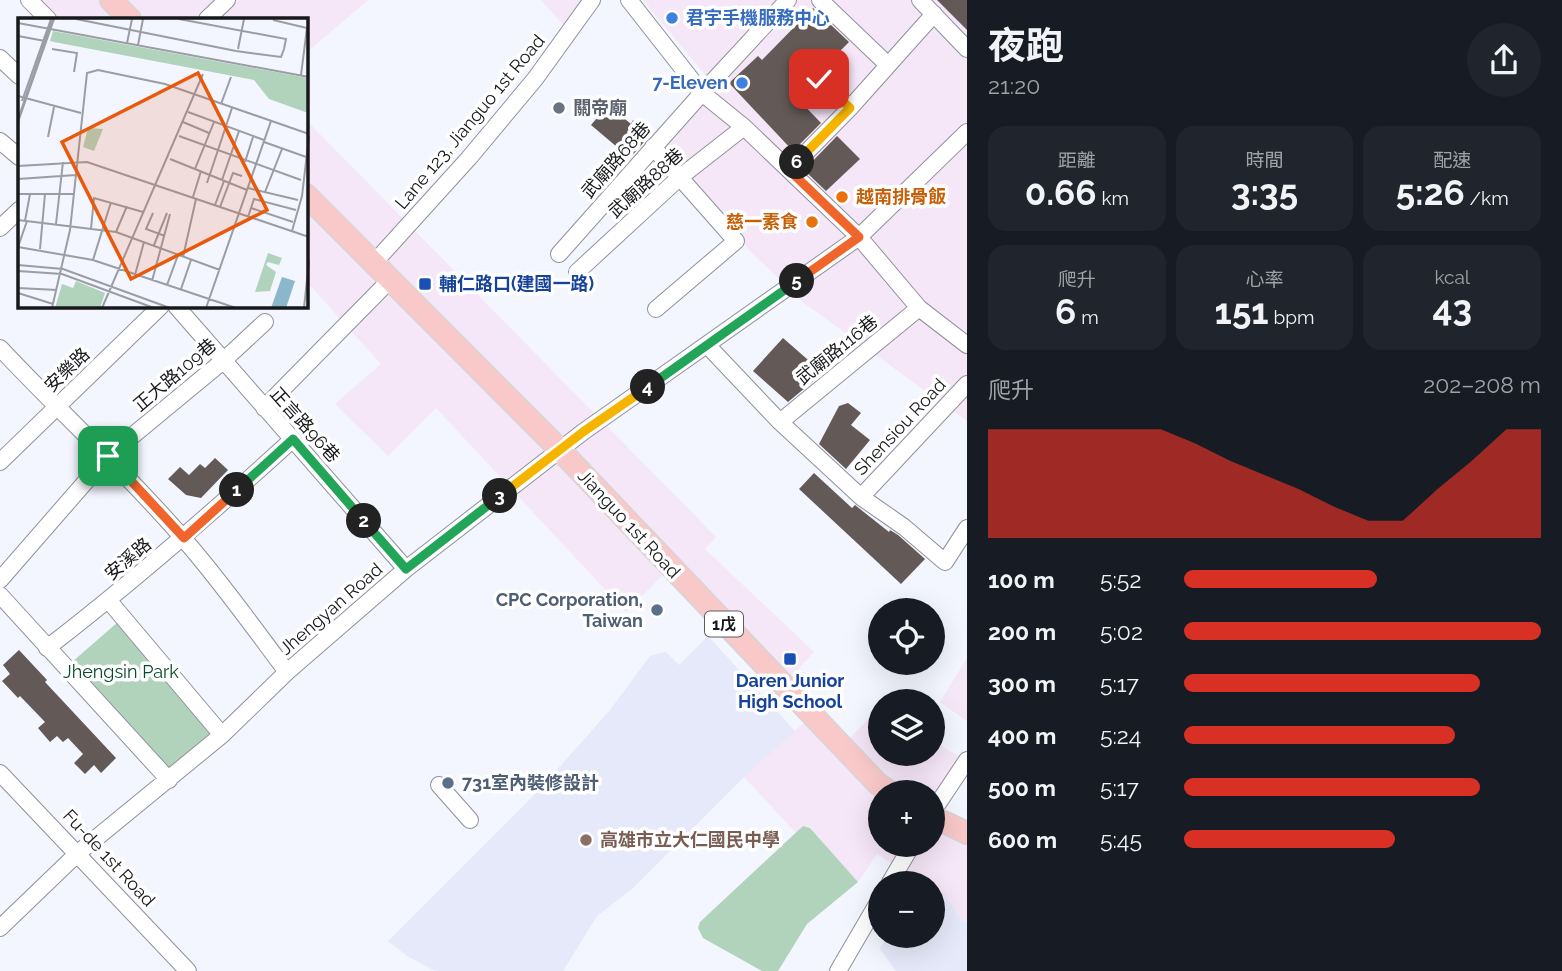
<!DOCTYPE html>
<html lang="zh-TW">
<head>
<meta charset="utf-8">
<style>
  body { margin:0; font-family:Raleway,"Noto Sans TC",sans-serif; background:#20242c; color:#f1f3f6; height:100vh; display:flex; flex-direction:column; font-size:26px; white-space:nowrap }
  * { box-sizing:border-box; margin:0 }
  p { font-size:23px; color:#9ea1a6 }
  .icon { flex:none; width:38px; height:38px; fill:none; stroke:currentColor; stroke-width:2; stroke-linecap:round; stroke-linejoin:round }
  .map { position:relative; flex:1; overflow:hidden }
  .side { display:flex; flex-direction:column; background:#171b24; width:595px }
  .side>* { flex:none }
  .controls { position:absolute; left:868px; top:598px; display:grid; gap:14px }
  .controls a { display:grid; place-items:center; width:77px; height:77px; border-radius:50%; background:#171b24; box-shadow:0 7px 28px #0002; font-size:35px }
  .pin { position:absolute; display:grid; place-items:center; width:60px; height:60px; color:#fff; margin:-30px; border-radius:14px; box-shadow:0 4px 10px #0006 }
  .km { position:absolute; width:35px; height:35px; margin:-18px; border-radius:50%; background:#222; color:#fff; font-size:19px; line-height:35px; text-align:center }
  .round { display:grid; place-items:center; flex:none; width:74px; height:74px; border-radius:37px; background:#20242c }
  .headline { display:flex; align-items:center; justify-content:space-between; height:119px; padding:0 21px }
  h1 { font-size:38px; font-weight:700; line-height:52px }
  .stats { display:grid; grid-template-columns:repeat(3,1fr); gap:10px; height:119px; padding:7px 21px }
  .stats div { display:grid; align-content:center; border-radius:18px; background:#20242c; text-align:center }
  .stats b { font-size:35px; font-weight:700 }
  .stats small { font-size:19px; font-weight:400 }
  .stats p { font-size:19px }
  .chart { height:196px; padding:14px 21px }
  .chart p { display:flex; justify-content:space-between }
  .chart svg { width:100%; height:126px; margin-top:7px; fill:#d93025; opacity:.7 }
  ul { padding:0 21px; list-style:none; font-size:23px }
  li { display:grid; grid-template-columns:112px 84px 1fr; align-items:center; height:52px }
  li i { height:18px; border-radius:9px; background:#d93025 }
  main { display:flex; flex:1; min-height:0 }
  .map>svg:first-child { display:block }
</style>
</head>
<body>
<main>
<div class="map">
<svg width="967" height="971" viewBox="0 0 967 971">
  <rect width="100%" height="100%" fill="#f3f5ff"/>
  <!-- commercial -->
  <path fill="#f5e6f8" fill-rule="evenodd" d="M21,0H368L306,53V19H39Z
    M541,0H584L565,27Z
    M643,0H967V421L804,303L751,252L656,137L707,77Z
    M306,120L716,537L705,549L814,652L792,676L679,559L626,612L436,408L388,456L335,404L381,364L306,281Z
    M967,658V721L940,702Z
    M821,707L849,739L880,707V754H933V741L967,761L940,809L967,822V923L961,920L943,892L933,911V884H918L920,881L877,854L858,882L810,828L803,826L796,833L744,777ZM880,793H933V845H880Z"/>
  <!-- built -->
  <path fill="#e6e9f9" d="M708,636L795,731L744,777L632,889L597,916L563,971H435L407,956L388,941L539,790L610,710L650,656L666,652L679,665Z
    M943,891L961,920L967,923V971H896L880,949L887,936H933V911Z"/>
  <!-- green -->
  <path fill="#b1d3bc" d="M118,622L214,735L170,770L72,662Z
    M803,826L810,828L858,882L807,924L778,971H762L703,938L698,928L700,922Z"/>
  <!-- building -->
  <path fill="#635a57" d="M937,0H967V30Z
    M813,8L849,42L838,53L849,64L837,77L825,66L822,69H815L809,76V82L795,96L821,123L793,151L729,83L758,56L762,60Z
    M608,105L631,124L633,120L651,134L630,158L591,125Z
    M837,136L860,159L826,191L804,170Z
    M783,338L823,373L788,402L753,371Z
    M848,403L861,413L851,425L870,440L846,469L819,444L839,406Z
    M215,458L228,470L201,498L186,495L168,479L180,467L189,475L200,464L205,468Z
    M814,473L852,508L855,505L889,532L890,530L898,535L925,559L901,584L799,489Z
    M19,650L47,680L45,682L116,758L101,773L94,765L85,774L74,763L83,754L68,738L63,742L57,736L50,742L38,728L45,722L20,696L18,698L2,681L10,674L3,665Z"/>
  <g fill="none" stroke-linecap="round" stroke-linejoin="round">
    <!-- minor casing -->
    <g stroke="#8f919a" stroke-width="18">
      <path id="minor" d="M29,0L48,19
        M629,0L702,93L744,127L859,237L919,308L967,345
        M820,0L888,65
        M920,0L967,49
        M207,19L227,0
        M0,58L19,76
        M819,79L850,108
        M0,141L19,157
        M653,147L736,241L656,309
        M789,170L850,108L934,14
        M0,228L19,210
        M559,254L702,93L788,0
        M373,264L469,158L535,79L592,0
        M577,272L679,178L744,127
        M176,306L406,569
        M707,345L780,422L861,497L904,527L945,562L967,528
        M0,348C60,412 125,471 182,537C220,580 253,627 287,672
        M264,408L390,280
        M780,422L919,308
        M0,462L161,306
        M861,497L967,384
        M0,580L108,456L223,361L265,322
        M0,595L169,780
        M109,601L222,735
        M47,648C133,582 213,512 293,439
        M0,773L188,971
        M439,785L470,820
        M933,811L967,760
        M889,884L912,845
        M0,928L78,853L222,735L287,672L406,569L583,432L859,237L967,132
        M838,971L880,899"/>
    </g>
    <!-- major casing -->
    <g stroke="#d5d5d6" stroke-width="24">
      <path id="major" d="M111,0L130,19
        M306,195L560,450L878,784L892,793
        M933,817L967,833"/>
    </g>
    <!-- minor -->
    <use href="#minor" stroke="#fff" stroke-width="16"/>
    <!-- major -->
    <use href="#major" stroke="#f9c8c8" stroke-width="21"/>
  </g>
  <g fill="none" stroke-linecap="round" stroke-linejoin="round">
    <!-- split-1 casing -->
    <g stroke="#fff" stroke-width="14">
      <path id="split-1" d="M108,456L184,538L237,490"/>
    </g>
    <!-- split-2 casing -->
    <g stroke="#fff" stroke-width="14">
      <path id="split-2" d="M237,490L293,439L364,521"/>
    </g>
    <!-- split-3 casing -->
    <g stroke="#fff" stroke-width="14">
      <path id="split-3" d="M364,521L406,569L500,496"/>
    </g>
    <!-- split-4 casing -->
    <g stroke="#fff" stroke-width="14">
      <path id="split-4" d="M500,496L583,432L648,387"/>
    </g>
    <!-- split-5 casing -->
    <g stroke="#fff" stroke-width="14">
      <path id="split-5" d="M648,387L797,281"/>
    </g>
    <!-- split-6 casing -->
    <g stroke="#fff" stroke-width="14">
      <path id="split-6" d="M797,281L859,237L789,170L797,162"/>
    </g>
    <!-- split-7 casing -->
    <g stroke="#fff" stroke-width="14">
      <path id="split-7" d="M797,162L850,108L819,79"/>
    </g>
    <!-- split-1 -->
    <use href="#split-1" stroke="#f0652b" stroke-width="9"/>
    <!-- split-2 -->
    <use href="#split-2" stroke="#22a559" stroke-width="9"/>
    <!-- split-3 -->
    <use href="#split-3" stroke="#22a559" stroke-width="9"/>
    <!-- split-4 -->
    <use href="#split-4" stroke="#f5b400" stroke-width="9"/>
    <!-- split-5 -->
    <use href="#split-5" stroke="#22a559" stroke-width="9"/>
    <!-- split-6 -->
    <use href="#split-6" stroke="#f0652b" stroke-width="9"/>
    <!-- split-7 -->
    <use href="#split-7" stroke="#f5b400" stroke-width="9"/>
  </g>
  <!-- markers -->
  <g fill="#3f7fe0" stroke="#fff" stroke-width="2.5">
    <circle cx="672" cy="18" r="7"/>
    <circle cx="742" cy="83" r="7"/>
  </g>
  <circle fill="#6b7280" stroke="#fff" stroke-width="2.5" cx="559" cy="108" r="7"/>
  <g fill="#e8710a" stroke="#fff" stroke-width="2.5">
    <circle cx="842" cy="197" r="7"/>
    <circle cx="812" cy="222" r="7"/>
  </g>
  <g fill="#1a4fb4" stroke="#fff" stroke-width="2.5">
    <rect x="418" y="277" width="14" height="14" rx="3.5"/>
    <rect x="783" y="652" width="14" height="14" rx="3.5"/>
  </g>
  <g fill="#5c6f8a" stroke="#fff" stroke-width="2.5">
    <circle cx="657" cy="610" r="7"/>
    <circle cx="448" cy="783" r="7"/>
  </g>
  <circle fill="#8d6e63" stroke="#fff" stroke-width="2.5" cx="586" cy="840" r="7"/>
  <g text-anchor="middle" stroke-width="7" stroke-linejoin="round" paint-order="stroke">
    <!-- shield labels -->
    <rect fill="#fff" stroke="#5d5d5f" stroke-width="2" x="705" y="611.5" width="38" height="25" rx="5"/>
    <g font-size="16" font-weight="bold" fill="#17181b">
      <text x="724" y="630">1戊</text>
    </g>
    <!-- shop labels -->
    <g font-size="18" font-weight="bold" fill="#366cbe" stroke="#fff" text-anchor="start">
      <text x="686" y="24">君宇手機服務中心</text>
      <text x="728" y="89" text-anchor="end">7-Eleven</text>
    </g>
    <!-- worship labels -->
    <g font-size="18" font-weight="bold" fill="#5b616d" stroke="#fff" text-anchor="start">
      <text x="573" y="114">關帝廟</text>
    </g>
    <!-- street labels -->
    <g font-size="18" fill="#17181b" stroke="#fff">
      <text transform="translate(470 122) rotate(-50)" y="6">Lane 123, Jianguo 1st Road</text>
      <text transform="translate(616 160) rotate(-49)" y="6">武廟路68巷</text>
      <text transform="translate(646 183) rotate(-42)" y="6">武廟路88巷</text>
      <text transform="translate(837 350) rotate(-39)" y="6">武廟路116巷</text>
      <text transform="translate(67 370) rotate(-44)" y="6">安樂路</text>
      <text transform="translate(175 375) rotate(-40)" y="6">正大路109巷</text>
      <text transform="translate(305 425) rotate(48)" y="6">正言路96巷</text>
      <text transform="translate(900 427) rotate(-47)" y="6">Shensiou Road</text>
      <text transform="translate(629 524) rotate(47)" y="6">Jianguo 1st Road</text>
      <text transform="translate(128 559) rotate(-40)" y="6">安溪路</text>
      <text transform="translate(331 609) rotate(-41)" y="6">Jhengyan Road</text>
      <text transform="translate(109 858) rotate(47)" y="6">Fu-de 1st Road</text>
    </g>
    <!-- food labels -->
    <g font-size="18" font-weight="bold" fill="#c56008" stroke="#fff" text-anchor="start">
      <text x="856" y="203">越南排骨飯</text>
      <text x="798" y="228" text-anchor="end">慈一素食</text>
    </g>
    <!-- transit labels -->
    <g font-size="18" font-weight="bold" fill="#164399" stroke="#fff" text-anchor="start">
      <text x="439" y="290">輔仁路口(建國一路)</text>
      <text x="790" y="687" text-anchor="middle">Daren Junior<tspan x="790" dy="21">High School</tspan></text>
    </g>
    <!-- service labels -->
    <g font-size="18" font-weight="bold" fill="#4e5e75" stroke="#fff" text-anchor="end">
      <text x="643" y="606">CPC Corporation,<tspan x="643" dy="21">Taiwan</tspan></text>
      <text x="462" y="789" text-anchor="start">731室內裝修設計</text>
    </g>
    <!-- park labels -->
    <g font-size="18" fill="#084b2a" stroke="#fff">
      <text x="121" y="678">Jhengsin Park</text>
    </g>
    <!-- education labels -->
    <g font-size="18" font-weight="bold" fill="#785e54" stroke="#fff" text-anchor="start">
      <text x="600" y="846">高雄市立大仁國民中學</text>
    </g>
  </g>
  <!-- overview -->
  <g transform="translate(18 18)">
    <rect width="290" height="290" fill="#f3f5ff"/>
    <path d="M35,13L290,60V95L251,81L236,62L36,24L32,23ZM70,110L85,111L76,133L65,129ZM250,235L264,240L261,247L250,244L248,247L258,254L252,273L237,274ZM58,263L87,275L82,290H37L44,266L55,270Z" fill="#b1d3bc"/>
    <path d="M264,259L277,263L268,290H253Z" fill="#8ab7c9"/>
    <path fill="none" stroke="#9b9da4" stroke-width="2" d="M58,1L218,33L263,39L266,31L268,21L161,1M255,2L289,10L283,57M0,5L291,59M0,18L27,23M109,25L114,1M120,27L125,1M34,31L59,35L56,54M220,31L226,1M0,78L63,95M4,83L33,1M203,86L213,59M170,94L246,122M0,101L35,1M0,104L36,1M165,104L191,115M161,118L283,162M30,119L36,89M246,124L291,140M152,141L229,172M227,144L235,119M0,148L69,144L291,219M177,151L196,104M0,161L58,157M204,162L221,113M189,165L214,90M230,170L280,182M247,174L264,131M0,176H56M175,179L183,153M197,187L206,163M202,189L215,155L224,158M233,190L275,204M135,195L128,211L147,218M230,199L236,181L278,192M0,202L98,214L202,252M7,203L12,176M38,206L45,144M73,211L76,180L125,194M274,213L284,178L291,118M98,214L109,188M136,227L149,195M0,229L75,242L218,290M0,229L9,203M22,231L27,176M165,239L178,181M75,242L93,184M0,247L45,251L152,290M0,253L44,256L136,290M117,257L126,224M134,263L152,196M149,267L160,237M0,270L39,272M163,271L173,242M0,275L35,286M34,290L52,212L69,55L80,52L147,66L291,116M84,290L185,56M188,290L253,103M286,290L291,243"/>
    <path fill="#e8590c" fill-opacity="0.15" stroke="#e8590c" stroke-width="3.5" d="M180,55L249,192L113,261L44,124Z"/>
    <rect width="290" height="290" fill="none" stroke="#17181b" stroke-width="3.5"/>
  </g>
</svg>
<div class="controls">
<a><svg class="icon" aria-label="locate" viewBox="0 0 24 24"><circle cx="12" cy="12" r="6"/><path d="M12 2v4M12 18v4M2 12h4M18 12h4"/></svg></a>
<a><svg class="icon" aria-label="layers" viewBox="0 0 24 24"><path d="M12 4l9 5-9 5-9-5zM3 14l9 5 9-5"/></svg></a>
<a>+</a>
<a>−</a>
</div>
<div class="pin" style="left:108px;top:456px;background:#1e9e55"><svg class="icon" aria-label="arrive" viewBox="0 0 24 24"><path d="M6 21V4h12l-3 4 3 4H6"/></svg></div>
<div class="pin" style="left:819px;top:79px;background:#d93025"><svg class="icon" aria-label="check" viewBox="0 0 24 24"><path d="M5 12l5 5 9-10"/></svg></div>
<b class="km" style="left:237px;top:490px">1</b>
<b class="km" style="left:364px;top:521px">2</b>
<b class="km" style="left:500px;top:496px">3</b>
<b class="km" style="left:648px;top:387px">4</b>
<b class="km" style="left:797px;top:281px">5</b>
<b class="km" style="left:797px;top:162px">6</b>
</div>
<section class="side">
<div class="headline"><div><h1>夜跑</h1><p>21:20</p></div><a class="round"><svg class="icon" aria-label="share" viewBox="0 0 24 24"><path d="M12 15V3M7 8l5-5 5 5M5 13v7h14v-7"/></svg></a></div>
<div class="stats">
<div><p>距離</p><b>0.66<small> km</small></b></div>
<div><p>時間</p><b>3:35</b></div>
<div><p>配速</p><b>5:26<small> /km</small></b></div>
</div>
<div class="stats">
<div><p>爬升</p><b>6<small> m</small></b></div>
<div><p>心率</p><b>151<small> bpm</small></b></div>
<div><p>kcal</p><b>43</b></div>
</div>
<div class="chart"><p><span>爬升</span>202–208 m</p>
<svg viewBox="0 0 160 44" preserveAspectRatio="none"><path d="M0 44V6L10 6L20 6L30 6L40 6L50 6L60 11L70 17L80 22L90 27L100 33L110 38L120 38L130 27L140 17L150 6L160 6V44z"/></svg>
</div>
<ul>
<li><b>100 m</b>5:52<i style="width:54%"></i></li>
<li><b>200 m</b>5:02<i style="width:100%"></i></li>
<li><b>300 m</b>5:17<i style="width:83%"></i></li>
<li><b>400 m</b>5:24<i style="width:76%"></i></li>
<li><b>500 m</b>5:17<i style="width:83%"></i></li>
<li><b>600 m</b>5:45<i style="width:59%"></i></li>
</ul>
</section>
</main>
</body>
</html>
